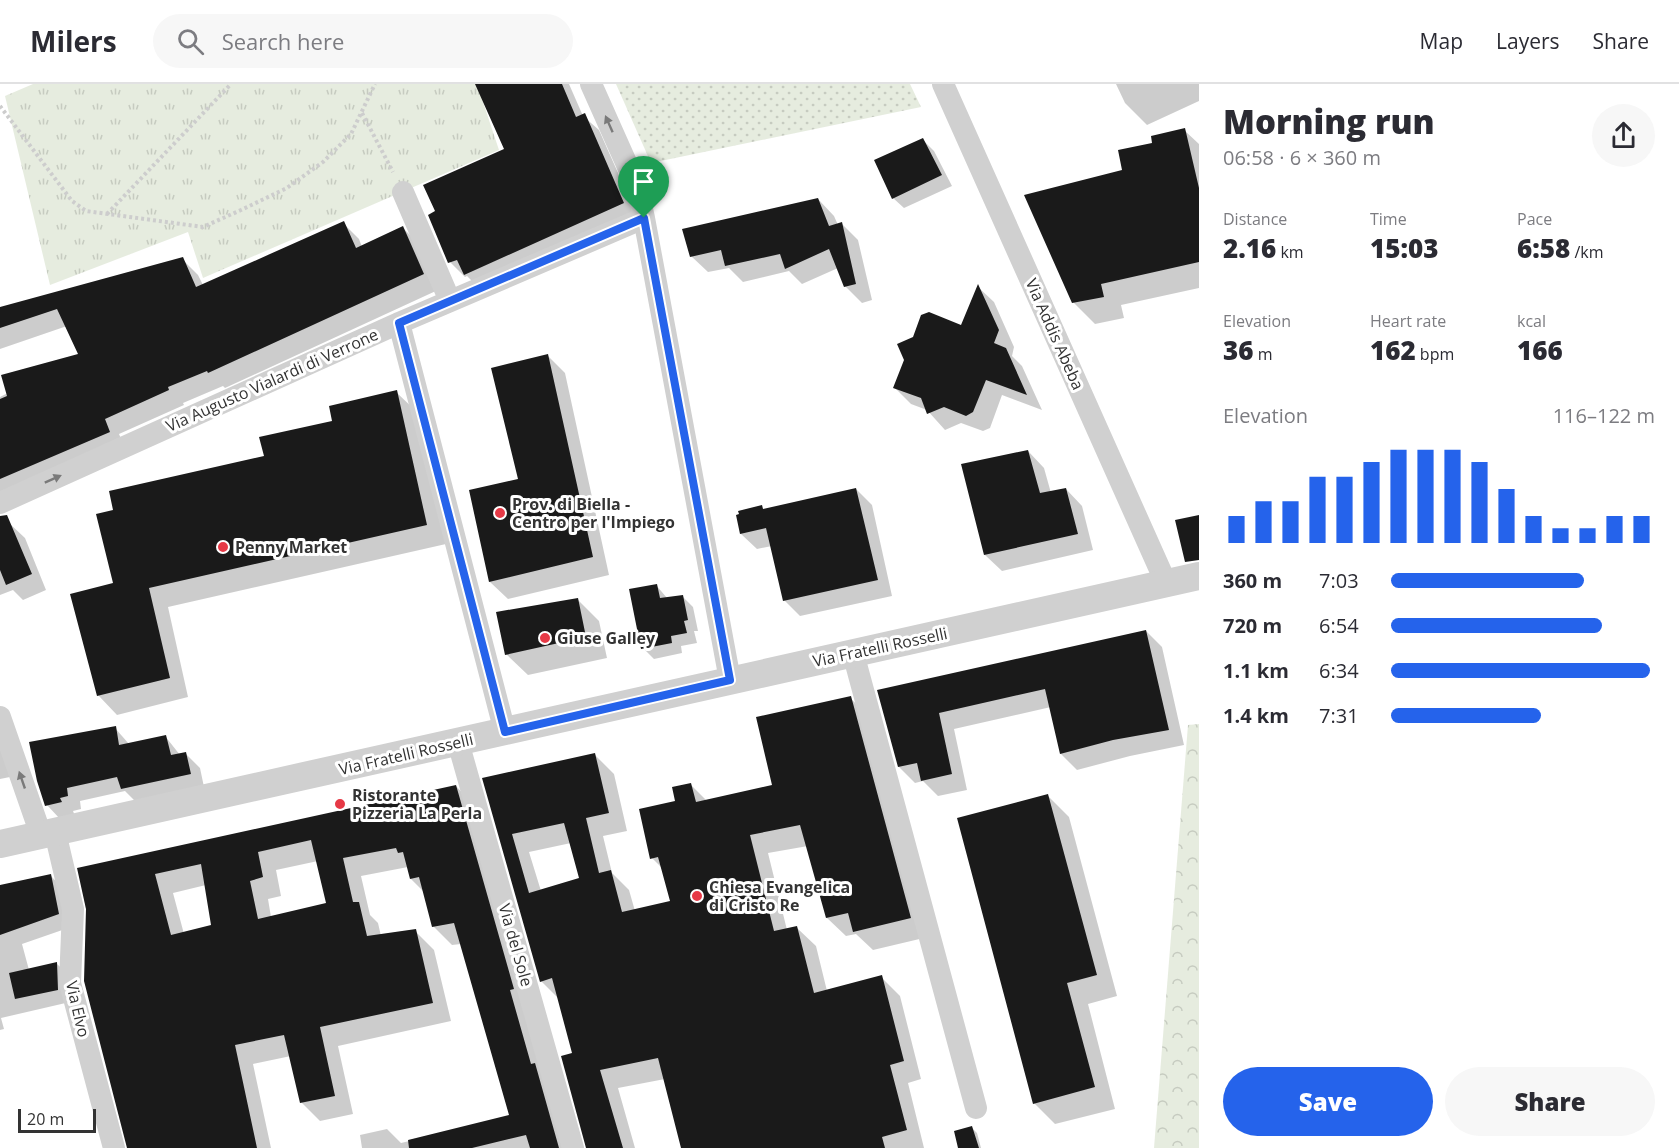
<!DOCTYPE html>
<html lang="en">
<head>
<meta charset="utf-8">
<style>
  body { margin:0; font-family:"Open Sans",sans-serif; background:#f7f7f7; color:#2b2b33; height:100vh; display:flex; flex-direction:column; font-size:22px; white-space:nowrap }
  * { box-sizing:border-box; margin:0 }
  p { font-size:20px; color:#7c7c81 }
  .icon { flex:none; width:33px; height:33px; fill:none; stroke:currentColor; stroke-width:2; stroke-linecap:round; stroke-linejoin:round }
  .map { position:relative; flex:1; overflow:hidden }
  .panel { display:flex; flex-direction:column; background:#fff; width:480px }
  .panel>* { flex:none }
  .scale { position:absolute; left:18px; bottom:15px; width:78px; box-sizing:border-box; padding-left:6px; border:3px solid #333; border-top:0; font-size:16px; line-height:21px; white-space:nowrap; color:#333; -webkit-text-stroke:4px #fff; paint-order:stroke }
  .pin { position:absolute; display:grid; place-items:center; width:51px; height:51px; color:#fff; margin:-62px -26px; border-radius:50% 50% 50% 0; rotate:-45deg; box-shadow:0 0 6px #0007 }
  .pin .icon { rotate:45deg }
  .round { display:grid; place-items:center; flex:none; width:63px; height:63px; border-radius:32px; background:#f7f7f7 }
  .head { display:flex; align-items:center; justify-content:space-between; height:102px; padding:0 24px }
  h1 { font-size:33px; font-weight:800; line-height:45px }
  .metrics { display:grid; grid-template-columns:repeat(3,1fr); gap:9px; height:102px; padding:6px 24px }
  .metrics div { display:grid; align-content:center }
  .metrics b { font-size:26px; font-weight:800 }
  .metrics small { font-size:16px; font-weight:400 }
  .metrics p { font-size:16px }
  .chart { height:168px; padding:12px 24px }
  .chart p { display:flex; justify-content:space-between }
  .chart svg { width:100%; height:108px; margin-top:6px; stroke:#2563eb; stroke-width:6 }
  .cta { display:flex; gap:12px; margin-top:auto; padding:12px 24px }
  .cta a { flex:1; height:69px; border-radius:36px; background:#2563eb; color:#fff; font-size:24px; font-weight:800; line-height:69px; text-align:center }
  .cta a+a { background:#f7f7f7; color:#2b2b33 }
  ul { padding:0 24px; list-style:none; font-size:20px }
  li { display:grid; grid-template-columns:96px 72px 1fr; align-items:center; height:45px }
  li i { height:15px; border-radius:8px; background:#2563eb }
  header { display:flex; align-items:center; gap:36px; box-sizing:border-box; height:84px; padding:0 30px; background:#fff; border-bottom:2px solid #e1e1e2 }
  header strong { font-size:28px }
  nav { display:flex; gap:33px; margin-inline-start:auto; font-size:21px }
  .search { width:420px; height:54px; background:#f7f7f7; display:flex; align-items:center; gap:15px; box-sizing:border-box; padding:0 21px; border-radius:33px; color:#7c7c81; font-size:22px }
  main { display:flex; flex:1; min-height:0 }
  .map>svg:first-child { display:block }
</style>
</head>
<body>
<header>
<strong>Milers</strong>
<div class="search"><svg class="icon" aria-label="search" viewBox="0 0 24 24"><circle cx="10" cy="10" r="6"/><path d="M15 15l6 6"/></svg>Search here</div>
<nav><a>Map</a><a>Layers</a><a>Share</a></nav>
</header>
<main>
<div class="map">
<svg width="1199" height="1064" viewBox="0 0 1199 1064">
  <defs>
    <pattern id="grass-dots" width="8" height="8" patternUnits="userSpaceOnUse" patternTransform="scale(1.5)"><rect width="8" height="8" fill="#e6ecdf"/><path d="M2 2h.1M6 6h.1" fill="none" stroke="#c6cbc0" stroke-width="1.8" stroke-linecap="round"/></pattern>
    <pattern id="forest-crowns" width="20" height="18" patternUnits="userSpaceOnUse" patternTransform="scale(1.5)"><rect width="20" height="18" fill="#e6ecdf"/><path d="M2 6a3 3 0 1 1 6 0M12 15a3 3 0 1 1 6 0" fill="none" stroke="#c6cbc0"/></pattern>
    <pattern id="park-tufts" width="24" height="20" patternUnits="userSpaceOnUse" patternTransform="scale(1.5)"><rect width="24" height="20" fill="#e6ecdf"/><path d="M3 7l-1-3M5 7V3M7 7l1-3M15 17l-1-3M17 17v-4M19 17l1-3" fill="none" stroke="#c6cbc0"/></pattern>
  </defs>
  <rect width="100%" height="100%" fill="#fff"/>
  <!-- grass -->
  <path fill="url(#grass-dots)" d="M616,0H910L921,23L651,79Z"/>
  <!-- forest -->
  <path fill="url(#forest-crowns)" d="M1199,640V1064H1154L1188,641Z"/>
  <!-- park -->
  <path fill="url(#park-tufts)" d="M33,0H477L499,66L203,194L188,148L50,201L5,12Z"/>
  <!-- shadow -->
  <path fill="#0003" fill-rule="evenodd" d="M476,0H569L583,32L599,46L638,134L480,205L467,192L465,193L450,178L429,131L437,128L506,66Z
    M1116,0H1199V17L1147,41L1125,19Z
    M1184,46L1199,60V204L1121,221L1124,234L1095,240L1073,218L1124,88L1154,61Z
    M923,56L934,67L952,102L904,124L893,114Z
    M818,115L834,132L838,141L842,140L858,156L872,216L862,219L845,202L838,184L802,200L789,187L743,198L729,184L708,188L691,172Z
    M343,139L359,155L362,163L403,144L418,159L438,206L225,304L223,302L183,319L184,321L119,350L125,364L0,417V313L81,271L67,242L0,265V225L182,175L198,191L203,201Z
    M978,203L994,218L1014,263L1012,272L1022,282L1042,326L1002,311L990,344L983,347L961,339L945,346L927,326L911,320L895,304L962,243Z
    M548,272L565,289L609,491L508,515L490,498L470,407L519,396Z
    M396,308L416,327L446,460L168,523L188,613L117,631L98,611L114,501L266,373Z
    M1028,367L1044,384L1051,409L1066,405L1082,422L1093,466L1002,487L985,471Z
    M856,405L872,421L892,512L800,532L784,516L772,462L757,465L741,450V431L761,423L764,426Z
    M9,439L25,454L46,506L23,516L13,506L0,511V443Z
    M656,501L667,514L682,512L693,523L698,547H694L697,559L681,562L682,569L654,575L643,564Z
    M577,515L599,537L607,574L528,591L506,570Z
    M1146,547L1162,563L1184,661L1130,672L1077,686L1061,670L1051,623L954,645L967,706L938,712L923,697L915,699L899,683L879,607Z
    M850,614L869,632L928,853L873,866L856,850L846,852L827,834L808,762L768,769L787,846L797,844L816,862L827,907L881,893L900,912L921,995L908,999L924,1064H682L665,995L618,1004L635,1064H587L574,971L559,915L541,897L484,695L595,671L614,690L627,747L603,752L612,789L629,806L635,827L671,818L663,785L652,774L677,718L691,701L707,717L774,702ZM571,759L580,795L541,807L529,768Z
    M0,633L15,692L0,695Z
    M115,644L129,660L165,652L180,671L186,670L200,684L204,703L136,718L125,707L80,717L81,725L73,727L75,732L60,735L47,721Z
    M456,702L474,721L572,1064H362L360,1051L387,1045L401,1059L511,1033L461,860L452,861L433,842L424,808L411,795L408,783L361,792L370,831L378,839L381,852L415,847L434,866L451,937L338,962L353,1030L320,1037L301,1018L291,972L253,980L271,1064H128L79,785ZM318,777L328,820L271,833L268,815L281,812L276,786ZM206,801L213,842L184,850L173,809Z
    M1048,712L1069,733L1117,912L1088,920L1115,1025L1055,1040L1034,1019Z
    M51,792L63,805L71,843L22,860L29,886L57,880L70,892V918L1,934L4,945L0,946V803Z
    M972,1044L977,1049L981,1064H959Z"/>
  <!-- building -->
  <path fill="#1a1a1a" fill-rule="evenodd" d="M475,0H562L576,33L585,29L624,119L464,191L457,176L448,179L428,131L435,127L423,101L504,65Z
    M1185,44L1199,104V178L1101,200L1104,213L1072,219L1024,111L1122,86L1118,66L1152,59L1151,52Z
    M923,54L942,91L892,115L874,76Z
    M818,114L829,142L842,138L856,200L844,203L829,165L785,185L780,170L725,182L721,166L690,173L682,145Z
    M344,137L356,164L403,142L424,190L208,289L207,287L168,303L169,306L105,335L110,348L0,395V315L7,312L1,291L78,270L57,225L0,244V223L183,173L196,203Z
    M978,200L999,246L994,259L1006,264L1027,311L986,296L973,328L966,332L944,323L927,330L921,314L893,304L904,276L897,260L913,253L921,231L929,228L961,241Z
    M548,270L593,473L489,498L469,406L518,395L491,284Z
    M397,306L427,441L149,504L170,594L97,612L70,510L113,499L96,430L113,426L109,407L264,372L259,353L332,337L329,322Z
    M1028,366L1040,409L1066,404L1078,450L984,471L961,380Z
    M856,404L878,496L783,517L766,444L740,450L736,431L739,430L738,427L762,421L763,425Z
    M7,431L32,490L6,501L0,486V432Z
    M1199,431V476L1185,478L1175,436Z
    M657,500L660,514L683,511L688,536L684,537L687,549L671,552L672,559L641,565L629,505Z
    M578,514L586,553L505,571L496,528Z
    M1146,546L1169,646L1113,656L1060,670L1045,605L939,629L952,690L921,697L917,679L898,683L877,606Z
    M851,612L911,834L853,848L848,829L826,834L800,741L750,751L774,847L797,842L814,909L882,891L904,977L890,981L907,1046L882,1053L885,1064H681L658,974L600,986L623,1064H586L561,972L572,969L552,894L540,898L482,694L595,669L609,729L586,734L599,789L611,786L622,828L670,817L658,773L650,775L639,725L675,717L672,703L691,699L696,718L772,701L756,633ZM564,739L579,794L529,809L512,750Z
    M116,642L119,661L166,651L171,671L186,668L191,690L121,705L117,693L67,704L68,712L60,714L62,718L45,722L37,697L29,658Z
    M456,701L514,905L510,906L531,980L535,979L559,1064H530L526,1051L472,1064H409L408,1056L509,1031L454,839L432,843L419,793L410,795L403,768L398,769L396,764L343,774L353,818H359L367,852L416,845L433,919L320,943L335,1012L300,1019L284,951L235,961L257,1064H127L84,897L86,825L77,784ZM311,756L326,819L258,835L250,797L263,793L258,768ZM201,780L211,841L171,851L155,790Z
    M1048,710L1097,891L1067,899L1095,1003L1033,1020L957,734Z
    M51,790L59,830L0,851V801Z
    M57,878L58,906L15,915L9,889Z
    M972,1042L979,1064H958L954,1047Z"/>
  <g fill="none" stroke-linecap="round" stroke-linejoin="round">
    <!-- path -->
    <path stroke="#cdcdcd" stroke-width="4" stroke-dasharray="3 3" stroke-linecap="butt" d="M0,22L72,117L86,127L203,143L241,126L287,104L323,78L351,50L375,0
      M362,29L393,88
      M107,130L231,0"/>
    <!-- minor -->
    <path stroke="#d0d0d0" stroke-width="22" d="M591,0L637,103L644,134L730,596
      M943,0L1166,499
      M403,108L450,217
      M399,239L505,648
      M0,419L399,239L644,134
      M853,569L976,1024
      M0,633L41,751
      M458,658L573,1064
      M55,748L73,825L70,899L114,1064"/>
    <!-- tertiary -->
    <path stroke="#d0d0d0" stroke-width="28" d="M0,760L1199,492"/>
  </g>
  <!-- one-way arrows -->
  <defs><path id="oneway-solid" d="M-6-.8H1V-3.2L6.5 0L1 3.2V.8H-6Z" transform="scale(1.5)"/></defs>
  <g fill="#7a7a7a">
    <use href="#oneway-solid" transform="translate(609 40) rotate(-114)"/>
    <use href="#oneway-solid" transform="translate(53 395) rotate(-24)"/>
    <use href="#oneway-solid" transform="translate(22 696) rotate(-109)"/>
  </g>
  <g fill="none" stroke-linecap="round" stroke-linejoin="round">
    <!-- route casing -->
    <g stroke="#fff" stroke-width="12">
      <path id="route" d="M644,134L730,596L505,648L399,239Z"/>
    </g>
    <!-- route -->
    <use href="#route" stroke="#2563eb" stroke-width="8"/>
  </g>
  <!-- markers -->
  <g fill="#e63946" stroke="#fff" stroke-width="2">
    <circle cx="500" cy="429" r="6"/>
    <circle cx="223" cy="463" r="6"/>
    <circle cx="545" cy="554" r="6"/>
    <circle cx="340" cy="720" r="6"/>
    <circle cx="697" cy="812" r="6"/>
  </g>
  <g text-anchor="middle" stroke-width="6" stroke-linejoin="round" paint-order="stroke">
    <!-- street labels -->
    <g font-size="16" fill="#333" stroke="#fff">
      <text transform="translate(1055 250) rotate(66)" y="6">Via Addis Abeba</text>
      <text transform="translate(272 296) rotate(-24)" y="6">Via Augusto Vialardi di Verrone</text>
      <text transform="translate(880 563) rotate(-12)" y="6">Via Fratelli Rosselli</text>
      <text transform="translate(406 670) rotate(-13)" y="6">Via Fratelli Rosselli</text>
      <text transform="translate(516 861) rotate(74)" y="6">Via del Sole</text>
      <text transform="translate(78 925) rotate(77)" y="6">Via Elvo</text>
    </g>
    <!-- poi labels -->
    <g font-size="16" font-weight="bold" fill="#333" stroke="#fff" text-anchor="start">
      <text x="512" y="426">Prov. di Biella -<tspan x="512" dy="18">Centro per l'Impiego</tspan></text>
      <text x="235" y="469">Penny Market</text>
      <text x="557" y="560">Giuse Galley</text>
      <text x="352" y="717">Ristorante<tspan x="352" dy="18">Pizzeria La Perla</tspan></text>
      <text x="709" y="809">Chiesa Evangelica<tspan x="709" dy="18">di Cristo Re</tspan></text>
    </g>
  </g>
</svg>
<div class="scale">20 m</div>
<div class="pin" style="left:644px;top:134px;background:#1e9e55"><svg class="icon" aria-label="arrive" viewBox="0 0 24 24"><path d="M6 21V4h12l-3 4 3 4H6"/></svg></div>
</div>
<section class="panel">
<div class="head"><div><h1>Morning run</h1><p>06:58 · 6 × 360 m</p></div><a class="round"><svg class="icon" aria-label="share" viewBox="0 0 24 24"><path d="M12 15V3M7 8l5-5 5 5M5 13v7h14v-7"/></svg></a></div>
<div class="metrics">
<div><p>Distance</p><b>2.16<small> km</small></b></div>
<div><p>Time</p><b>15:03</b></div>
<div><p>Pace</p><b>6:58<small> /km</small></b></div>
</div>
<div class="metrics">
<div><p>Elevation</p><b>36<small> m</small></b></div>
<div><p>Heart rate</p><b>162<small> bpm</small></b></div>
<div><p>kcal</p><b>166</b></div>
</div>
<div class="chart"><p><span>Elevation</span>116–122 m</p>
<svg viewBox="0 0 160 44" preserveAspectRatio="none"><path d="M5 44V33M15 44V27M25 44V27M35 44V17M45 44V17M55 44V11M65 44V6M75 44V6M85 44V6M95 44V11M105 44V22M115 44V33M125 44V38M135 44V38M145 44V33M155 44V33"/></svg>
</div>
<ul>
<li><b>360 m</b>7:03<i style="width:73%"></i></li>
<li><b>720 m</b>6:54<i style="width:80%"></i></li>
<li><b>1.1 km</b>6:34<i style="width:98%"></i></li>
<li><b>1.4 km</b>7:31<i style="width:57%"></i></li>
</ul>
<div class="cta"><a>Save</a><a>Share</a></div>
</section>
</main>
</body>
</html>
